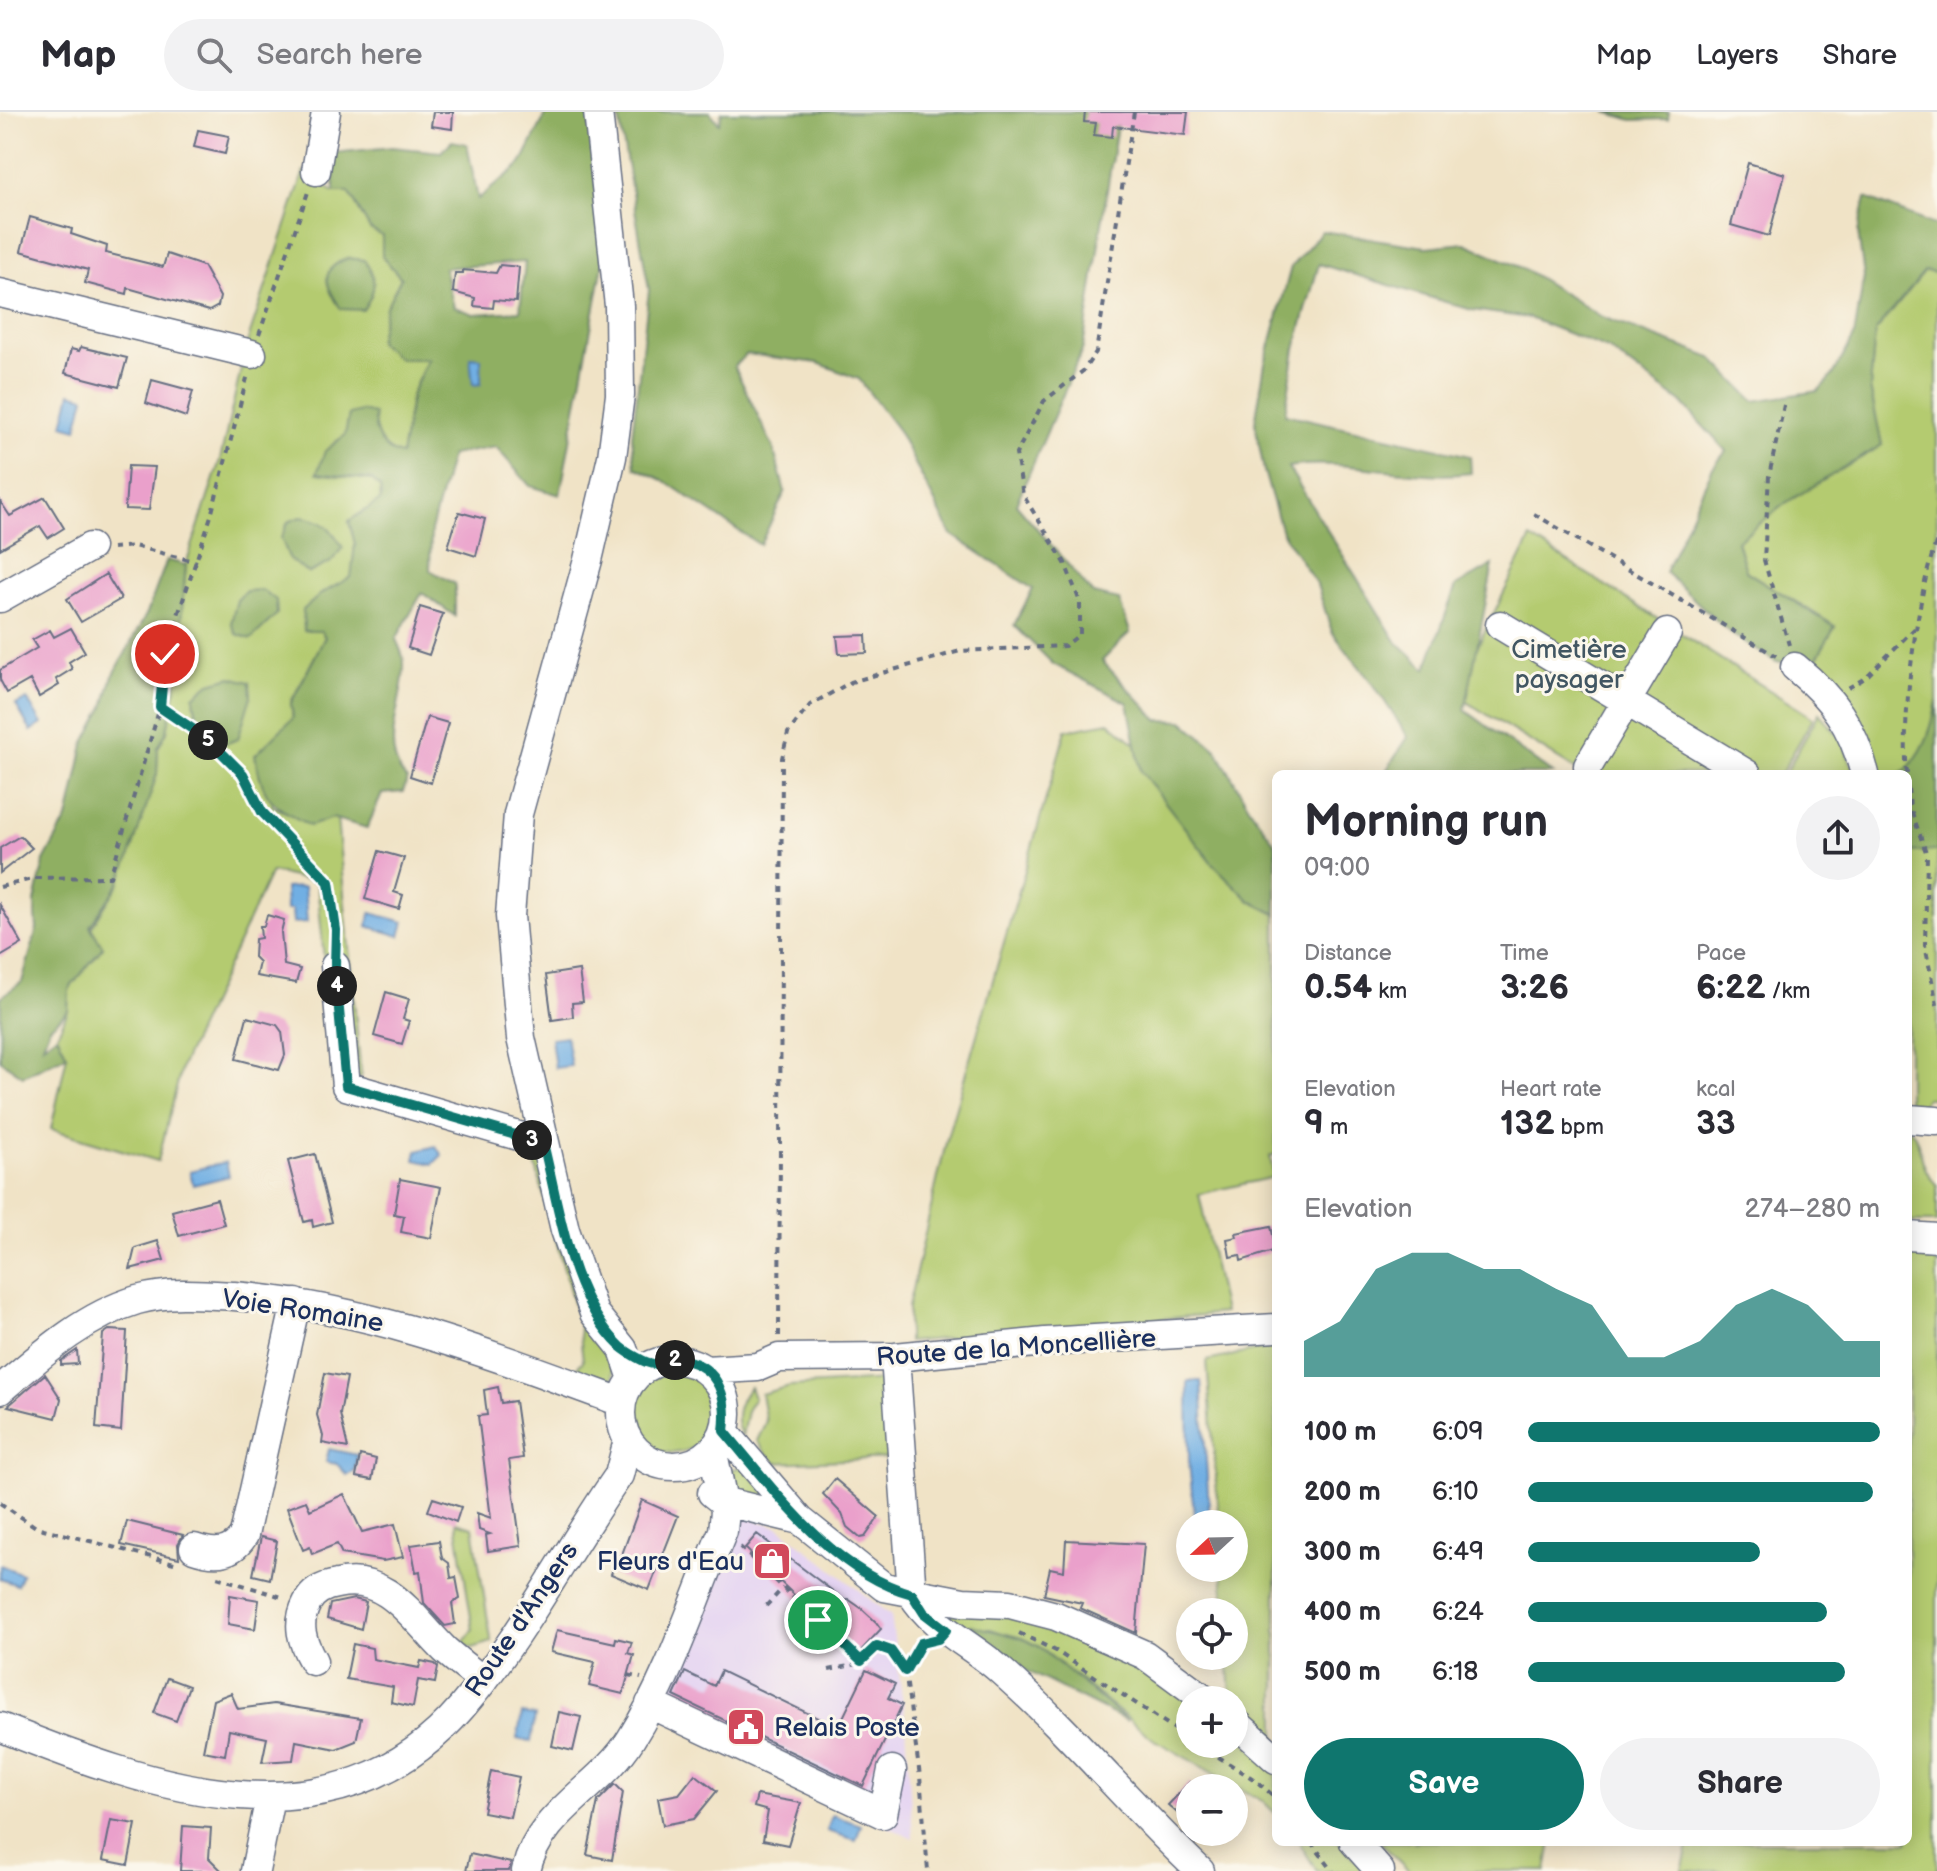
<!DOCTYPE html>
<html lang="en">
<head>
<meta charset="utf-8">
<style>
  body { margin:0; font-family:"Balsamiq Sans",sans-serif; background:#f2f2f3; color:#2b2b33; height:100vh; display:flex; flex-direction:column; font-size:30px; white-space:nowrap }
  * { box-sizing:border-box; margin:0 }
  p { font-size:26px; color:#7c7c81 }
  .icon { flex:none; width:44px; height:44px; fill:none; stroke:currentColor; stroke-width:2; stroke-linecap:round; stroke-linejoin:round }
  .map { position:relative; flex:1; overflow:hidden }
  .details { position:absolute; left:1272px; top:658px; width:640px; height:1076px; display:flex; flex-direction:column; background:#fff; border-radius:12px; box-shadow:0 4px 20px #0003 }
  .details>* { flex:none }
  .needle { width:52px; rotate:248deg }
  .buttons { position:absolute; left:1176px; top:1398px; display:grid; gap:16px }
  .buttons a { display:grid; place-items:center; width:72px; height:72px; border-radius:50%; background:#fff; box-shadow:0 4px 20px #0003; font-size:40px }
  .pin { position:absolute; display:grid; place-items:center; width:68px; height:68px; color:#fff; margin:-34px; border:4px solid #fff; border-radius:50%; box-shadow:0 2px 8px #0007 }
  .km { position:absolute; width:40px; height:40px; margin:-20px; border-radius:50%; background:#222; color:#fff; font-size:22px; line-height:40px; text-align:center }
  .round { display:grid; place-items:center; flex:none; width:84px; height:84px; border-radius:42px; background:#f2f2f3 }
  .overview { display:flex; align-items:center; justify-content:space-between; height:136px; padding:0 32px }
  h1 { font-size:44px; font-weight:600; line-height:60px }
  .stats { display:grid; grid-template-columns:repeat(3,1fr); gap:12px; height:136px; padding:8px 32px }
  .stats div { display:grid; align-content:center }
  .stats b { font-size:34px; font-weight:600 }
  .stats small { font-size:22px; font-weight:400 }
  .stats p { font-size:22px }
  .chart { height:224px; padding:16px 32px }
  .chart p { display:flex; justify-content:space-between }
  .chart svg { width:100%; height:144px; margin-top:8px; fill:#0f766e; opacity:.7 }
  .cta { display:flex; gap:16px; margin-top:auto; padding:16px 32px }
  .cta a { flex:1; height:92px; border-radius:48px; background:#0f766e; color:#fff; font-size:32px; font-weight:600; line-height:92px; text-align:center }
  .cta a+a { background:#f2f2f3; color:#2b2b33 }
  ul { padding:0 32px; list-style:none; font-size:26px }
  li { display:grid; grid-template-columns:128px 96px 1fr; align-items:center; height:60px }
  li i { height:20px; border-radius:10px; background:#0f766e }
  header { display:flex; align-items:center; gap:48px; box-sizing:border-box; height:112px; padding:0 40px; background:#fff; border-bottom:2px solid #e1e1e2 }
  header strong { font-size:38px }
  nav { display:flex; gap:44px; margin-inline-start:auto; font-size:28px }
  .search { width:560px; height:72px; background:#f2f2f3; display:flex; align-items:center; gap:20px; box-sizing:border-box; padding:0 28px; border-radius:44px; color:#7c7c81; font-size:30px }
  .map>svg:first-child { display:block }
</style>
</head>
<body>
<header>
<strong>Map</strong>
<div class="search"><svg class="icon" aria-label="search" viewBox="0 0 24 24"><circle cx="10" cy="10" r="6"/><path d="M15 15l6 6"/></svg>Search here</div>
<nav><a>Map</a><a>Layers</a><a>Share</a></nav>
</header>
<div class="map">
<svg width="1937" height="1759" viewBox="0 0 1937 1759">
  <rect width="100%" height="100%" fill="#fbf7ec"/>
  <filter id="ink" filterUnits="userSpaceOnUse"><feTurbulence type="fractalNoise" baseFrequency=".0125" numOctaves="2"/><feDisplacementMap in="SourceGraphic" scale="16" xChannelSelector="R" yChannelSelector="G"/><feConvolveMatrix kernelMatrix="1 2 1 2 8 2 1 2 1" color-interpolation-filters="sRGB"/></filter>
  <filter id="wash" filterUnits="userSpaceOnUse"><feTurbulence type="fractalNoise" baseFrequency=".006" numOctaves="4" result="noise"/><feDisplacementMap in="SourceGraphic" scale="32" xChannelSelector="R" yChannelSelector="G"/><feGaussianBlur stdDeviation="1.8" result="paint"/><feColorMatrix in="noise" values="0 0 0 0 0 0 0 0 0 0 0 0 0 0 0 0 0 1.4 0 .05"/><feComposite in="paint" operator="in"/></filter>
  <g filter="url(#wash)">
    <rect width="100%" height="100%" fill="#f0e3c6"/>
    <!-- built -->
    <path fill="#e4d3f2" d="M741,1404L779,1415L891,1504L906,1614L913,1727L659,1604Z"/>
    <!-- green -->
    <path fill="#b4cb70" stroke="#687d67" stroke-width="2" d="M304,59L333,80H349L370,117L382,124V144L401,166L386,195L399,247L428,246L412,281L401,344L390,341L374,320C339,323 329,327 318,361L372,368L380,376L381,389L349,409L355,432L352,465L321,482V519L325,525L291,590L293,606L272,694L288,701L337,707L361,964L354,971L324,848L317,770L271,760L182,953L158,1049L51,1017L67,943L57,923L68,899L69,877L103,835L91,816L119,772L157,662L158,636L167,619L155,562L186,542L171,530L169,515L181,507L186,453L220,348L247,231Z
      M1925,159L1937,161V986H1926L1918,999L1908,998V662H1878L1855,610L1815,549L1835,514L1746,459L1737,429L1787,390L1882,333L1870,276L1875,220Z
      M1531,426L1813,606L1781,662H1583L1454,582Z
      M1819,601L1841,626L1855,662H1785Z
      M1109,610L1136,632L1141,659L1250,789L1276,802V1042L1270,1044L1274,1065L1199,1082L1224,1201L908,1230V1195L948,1022L1066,618Z
      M1908,1015C1923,1027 1917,1055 1937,1073V1110H1908Z
      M533,1044L541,1048L611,1241L613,1264L609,1269L574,1259L583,1249L579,1212Z
      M1908,1137L1937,1139V1759H1682L1689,1730H1908Z
      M1276,1234V1627L1231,1583L1228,1544H1234V1500H1225L1222,1456H1234V1412H1219L1207,1249Z
      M631 1299a42 42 0 1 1 84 0a42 42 0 1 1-84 0Z
      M885,1268L891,1346L773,1351L757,1329L766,1309L761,1282L790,1274Z
      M750,1275L754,1286L747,1299L742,1324C732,1307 738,1289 750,1275Z
      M743,1354L772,1387L744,1383L733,1376L731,1358Z
      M456,1410L473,1415L491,1527V1530L473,1536L462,1532L473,1518Z
      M946,1494L1013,1500L1129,1544L1190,1588V1632H1234V1619L1276,1658V1702L1264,1690L1153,1627L1038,1534L991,1517H964L946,1507Z
      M1299,1730H1340L1366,1759H1317Z
      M1380,1730H1551L1546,1759H1409Z"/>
    <!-- forest -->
    <path fill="#8faf62" stroke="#556f60" stroke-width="2" fill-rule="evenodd" d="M547,0H589L603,152L560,383L530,374L496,335L451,343L431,419L430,458L455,472V504L422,481L396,527C399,535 404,544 404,551C405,588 377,637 407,668L403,680L382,682L367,716L332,706L310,714C270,691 264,690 255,643L293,606L291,591L325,525L321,519H304L303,498L321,482L351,465L355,432L349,409L381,388L380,376L372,368L317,361L325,339L345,323L349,302L361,299L374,302C374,322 381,338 401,343L412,281L428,247H399L378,230L386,195L401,166L382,144V124L370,117L349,80H334V41L392,35L441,40L452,29L467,32L478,87L521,52ZM525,150L520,199L474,202L454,195L444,156Z
      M618,0H710L719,11L722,0H1119L1083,236L1016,392L1093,482L1119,488L1130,520L1102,549L1158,608L1183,609L1216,637L1249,695L1276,733V802L1250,789L1212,751L1141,659L1128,591L1053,552L1014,513L1033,477L951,422L899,320L859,267L818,251L747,242L734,254L773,335L785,380L760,433L663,368L635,355L632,324L649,178Z
      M1606,0H1669L1668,7L1632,8Z
      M1866,86L1937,114V161L1925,159L1875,220L1870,276L1882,333L1787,390L1737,429L1746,459L1835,515L1815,549L1776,550L1730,521L1665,460L1712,357L1726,339L1681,290L1608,237L1529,206L1472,198L1319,152L1295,237L1285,302L1470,344L1471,361C1410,369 1348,345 1288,355L1396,529L1426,557L1456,474L1493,453L1465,598L1553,662H1384L1408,625L1376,576L1332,520L1317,473L1282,420L1264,359L1255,311L1265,251L1291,155L1322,119L1426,135L1465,131L1524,157L1602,205L1712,246L1754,289L1818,279L1833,263L1854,225L1864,165L1858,120Z
      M348,146L364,148C378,167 376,179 363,198L341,197C327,175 316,158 348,146Z
      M300,405C322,407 332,416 343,436L331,450L309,461L290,448L281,426L288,410Z
      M167,448L186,453L181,508L169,515L171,529L181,525L191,530L186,542L156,561L177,570L167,619L158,636L157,662L129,747L119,772L90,814L103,835L69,877L68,899L50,915L43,933L57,923L67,943L23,964L0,948L1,885L22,870L37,817L35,790L44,749L69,703L84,632L104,595L112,566L147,501Z
      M262,478L276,488L277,502L251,527L236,522L231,511L237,488L246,479Z
      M231,565L250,570L251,584L238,627L222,633C205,620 194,606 194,584L210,571Z
      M1937,589V739L1908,740V662H1901C1924,643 1932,617 1937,589Z
      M971,1513L1022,1526L1038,1534L1127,1609L991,1541L963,1517Z"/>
    <!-- water -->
    <path fill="#71afe3" stroke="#466fa0" stroke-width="2" d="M470,245L481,246V272L473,273Z
      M71,281L85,285L77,317L63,313Z
      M27,587L42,612L31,619L16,593Z
      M304,775L307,810L293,811L292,798H286L285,776Z
      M371,801L404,810L400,824L367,814Z
      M566,924L571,954L555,956L551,926Z
      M436,1034L442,1043L433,1052L415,1048L417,1039Z
      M226,1050L229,1064L193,1073L190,1059Z
      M1188,1269H1201L1210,1412H1195L1189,1350Z
      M329,1337L357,1343L354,1360L347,1363L337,1352L326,1350Z
      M0,1453L22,1462L17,1473L0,1467Z
      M522,1602L535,1604L531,1630L517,1627Z
      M832,1703L861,1713L856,1728L827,1719Z"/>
    <g id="blocks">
      <!-- building -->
      <path fill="#eaa0cb" d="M433,0H453L452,17L431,14Z
        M1085,0H1188L1185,23L1113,14L1112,25L1094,23L1096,11L1084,10Z
        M198,18L229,24L225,42L194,35Z
        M1748,51L1785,62L1769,124L1731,113Z
        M30,105L72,117L71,122L107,134L106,141L163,155L167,142L203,154L220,185L218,194L209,199L128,176L127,182L85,171L88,158L21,139Z
        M500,153L519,155L516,190L494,188L493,196L474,194L475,186L453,180L455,161H463V158L496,161Z
        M81,235L127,246L119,275L65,261L71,237L79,239Z
        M152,268L193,279L186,305L146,291Z
        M128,354L155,355L149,398L125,397Z
        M45,385L64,416L48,426L40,414L0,437V389L10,404Z
        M459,400L485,407L476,444L448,435Z
        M106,462L121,487L81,510L67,487Z
        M420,495L443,502L429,543L408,536Z
        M71,516L85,540L69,550L72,557L56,567L59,573L39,585L30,568L7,581L0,568V558L37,536L32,528L50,518L54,525Z
        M866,523L867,541L839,542L837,524Z
        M427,605L448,611L431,671L410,664Z
        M20,724L32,736L0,761V736Z
        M379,739L404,746L394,780L403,783L399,797L365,787Z
        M0,793L22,832L0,845Z
        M267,803L284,808L281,820L284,853L300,857L296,871L256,864L259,850L254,845L255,827L261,826L260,814H264Z
        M579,858L583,890L572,891L573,905L552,908L546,863Z
        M386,880L409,887L403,907L409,909L402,932L374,924Z
        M247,905L277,913L282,920L285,943L279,958L236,947Z
        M315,1042L332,1110L313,1115L312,1108L304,1110L288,1049Z
        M400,1067L441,1075L431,1126L401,1120L404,1104L394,1102Z
        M217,1087L224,1112L179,1124L172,1099Z
        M1271,1114L1276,1138L1241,1149L1240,1143L1230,1145L1227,1127L1237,1125L1236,1121Z
        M158,1129L164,1148L130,1157L135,1136Z
        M109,1218L127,1219L121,1319L96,1316L103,1222Z
        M77,1238L78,1252L61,1253V1249Z
        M325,1261L347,1265L340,1302L348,1336L322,1331L323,1324L317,1303Z
        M45,1262L61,1287L56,1306L8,1294Z
        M498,1275L501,1291L515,1289L523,1346L509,1348L521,1434L488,1439L486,1423L490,1422L479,1418L477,1401L491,1406L478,1304L487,1303L484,1278Z
        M360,1343L376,1347L372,1368L356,1365Z
        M835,1367L879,1405L865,1425L860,1426L847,1415L842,1402L823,1382Z
        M344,1382L362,1420L395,1412L403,1445L383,1449L342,1442L337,1432L312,1442L310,1435L303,1438L287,1396L306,1389L310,1398Z
        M433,1386L461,1395L456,1410L428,1399Z
        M642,1388L678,1404L649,1478L611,1462L618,1444L621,1445Z
        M127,1409L183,1423L178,1432L179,1446L121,1433Z
        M757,1422L846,1489L848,1487L861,1496L876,1510L881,1517L857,1543L745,1436Z
        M261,1425L277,1429L270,1467L253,1463Z
        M1066,1428L1144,1432L1136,1521L1080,1496L1082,1491L1044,1483L1050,1456L1064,1459Z
        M439,1429L442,1446L449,1451L451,1466L456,1465L460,1487L452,1491L455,1512L445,1514L424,1491L420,1459L416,1460L411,1433Z
        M230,1483L259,1488L255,1517L228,1512Z
        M354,1487L366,1490L361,1517L327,1507L330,1492Z
        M557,1518L615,1531L616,1526L632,1530L628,1541L634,1543L623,1582L589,1574L595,1550L551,1540Z
        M353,1532L372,1536L373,1547L419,1556L421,1549L435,1552L438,1555L435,1571L418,1568L413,1595L391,1590L393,1575L346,1567Z
        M866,1558L895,1572L888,1586L902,1593L863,1674L674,1584L685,1560L714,1574L721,1559L838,1616Z
        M167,1566L189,1574L176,1609L154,1601Z
        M231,1581L238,1597L274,1592L361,1606L356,1629L336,1637L296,1629L293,1648L262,1650L267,1626L229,1618L225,1643L203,1639L213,1588Z
        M559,1600L581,1605L573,1639L552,1634Z
        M491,1659L519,1665L510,1705L483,1700Z
        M695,1662L717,1679L694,1707L663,1713L658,1686L679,1682Z
        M1190,1670V1712L1168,1693Z
        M615,1672L623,1680L612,1748L587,1743L598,1689Z
        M757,1683L801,1691L788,1733L763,1728L768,1699L754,1695Z
        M111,1708L136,1712L128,1753L103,1748Z
        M183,1714L211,1716L209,1746L222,1759H180Z
        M470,1742L511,1751L509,1759H466Z"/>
    </g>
  </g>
  <g filter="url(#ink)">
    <use href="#blocks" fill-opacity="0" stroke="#666e82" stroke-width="2"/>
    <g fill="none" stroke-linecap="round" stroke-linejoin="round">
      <!-- minor casing -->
      <g stroke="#666e82" stroke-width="31">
        <path id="minor" d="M598,0L619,194L620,283L612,345L588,448L518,702L510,804L521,926L565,1118L594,1201L623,1237L633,1267
          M316,59L326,0
          M0,181L252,242
          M0,486L90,435
          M1500,513L1747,662
          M1795,555C1833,586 1853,615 1865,662
          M1588,654L1667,521
          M335,854L346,974L543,1031
          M1908,1007L1937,1009
          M1908,1124L1937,1126
          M895,1245L912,1482C932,1516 971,1532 1000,1558C1071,1620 1131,1694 1200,1759
          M621 1301a53 53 0 1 1 106 0a53 53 0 1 1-106 0Z
          M705,1258L758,1255L779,1246L895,1245L1045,1230L1276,1216
          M0,1278C41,1243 84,1204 137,1188C168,1179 203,1182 234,1184C369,1195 495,1244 621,1290
          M724,1319L800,1408L884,1475L963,1490L1010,1492L1056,1504L1145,1543L1206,1588
          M712,1381L722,1389L800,1408
          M194,1436C214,1443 232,1443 244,1423L296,1191
          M313,1549C302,1530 296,1512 307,1491C313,1479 324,1474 337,1472C387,1460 414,1508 445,1538C457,1549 471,1559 483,1569
          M650,1592L883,1702L892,1658
          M1234,1609L1276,1647
          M0,1615C150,1675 336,1743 462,1595C522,1525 566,1439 619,1363L628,1328
          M1354,1730L1380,1759
          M255,1759L270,1685
          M526,1759C539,1699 601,1676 631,1627C671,1563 694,1488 723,1419L725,1399L713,1341"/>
      </g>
      <!-- path -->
      <path stroke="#666e82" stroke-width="4" stroke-dasharray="6 6" stroke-linecap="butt" d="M259,223L308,80
        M1784,293L1769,364L1764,448L1789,533
        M1534,402L1776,544
        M112,436L134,434L197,450
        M1848,576L1865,566L1918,513
        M160,595L210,629L243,662L262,700L329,770L336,833
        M1907,662C1901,606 1917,481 1937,428
        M1908,676L1910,695L1927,743L1925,833L1937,893
        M0,775L36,766L110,765L160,595L165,542L211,404L248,262
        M779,1224L782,646L788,621L810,593L851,570L960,539L1065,534L1080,522V490L1065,451L1023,383L1016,342L1044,289L1083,259L1096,240L1134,0
        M0,1391L36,1415L178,1452
        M740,1435L861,1549
        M217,1465L285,1486
        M766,1494L783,1476
        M1019,1521L1056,1539L1190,1627
        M801,1526L818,1508
        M829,1558L858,1552L877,1534L891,1539L905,1559L920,1664L928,1759
        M905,1559L909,1547L923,1530
        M628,1563L641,1566
        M1198,1632L1255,1668L1276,1686
        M1311,1730L1333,1759"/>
      <!-- minor -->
      <use href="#minor" stroke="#fff" stroke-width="28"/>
    </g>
  </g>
  <g fill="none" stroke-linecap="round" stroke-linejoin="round" filter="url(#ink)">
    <!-- route casing -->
    <g stroke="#fff" stroke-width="16">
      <path id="route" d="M165,542L160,595L210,629L243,662L262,700L329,770L336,818L335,854L346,974L543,1031C560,1098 569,1185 621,1235C627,1240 646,1252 654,1252C663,1252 673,1246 684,1248C720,1255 728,1288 724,1319C776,1380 832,1460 912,1482L924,1501L946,1518L938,1527L921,1531L905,1559L891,1539L877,1534L861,1549L818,1508"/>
    </g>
    <!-- route -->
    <use href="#route" stroke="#0f766e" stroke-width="10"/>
  </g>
  <!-- icons -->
  <defs>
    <g id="shop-square" transform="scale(2)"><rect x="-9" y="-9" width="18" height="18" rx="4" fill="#d1495b" stroke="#fbf7ec"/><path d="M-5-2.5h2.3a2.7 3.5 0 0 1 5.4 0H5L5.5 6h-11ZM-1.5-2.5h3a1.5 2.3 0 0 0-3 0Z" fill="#fff"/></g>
    <g id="civic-square" transform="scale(2)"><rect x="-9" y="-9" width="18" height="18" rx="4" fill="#d1495b" stroke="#fbf7ec"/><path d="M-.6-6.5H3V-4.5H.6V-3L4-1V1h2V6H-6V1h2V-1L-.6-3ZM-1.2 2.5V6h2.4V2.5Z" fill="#fff"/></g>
  </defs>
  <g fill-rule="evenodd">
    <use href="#shop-square" x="772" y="1449"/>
    <use href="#civic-square" x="746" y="1615"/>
  </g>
  <g text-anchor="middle" stroke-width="6" stroke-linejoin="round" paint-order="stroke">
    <!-- park labels -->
    <g font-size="26" fill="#415662" stroke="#fbf7ec">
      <text x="1569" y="546">Cimetière<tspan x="1569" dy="30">paysager</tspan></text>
    </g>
    <!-- street labels -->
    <g font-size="26" fill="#1b2f5e" stroke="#fbf7ec">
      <text transform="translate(303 1198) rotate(9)" y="9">Voie Romaine</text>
      <text transform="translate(1016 1235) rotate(-4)" y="9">Route de la Moncellière</text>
      <text transform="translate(521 1507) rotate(-56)" y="9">Route d'Angers</text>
    </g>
    <!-- poi labels -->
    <g font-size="26" fill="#1b2f5e" stroke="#fbf7ec" text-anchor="end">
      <text x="744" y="1458">Fleurs d'Eau</text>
      <text x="774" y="1624" text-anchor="start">Relais Poste</text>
    </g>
  </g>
</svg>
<div class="buttons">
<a><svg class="needle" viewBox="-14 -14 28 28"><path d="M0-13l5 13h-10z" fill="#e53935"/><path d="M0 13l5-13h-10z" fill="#7c7c81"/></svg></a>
<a><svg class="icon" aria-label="locate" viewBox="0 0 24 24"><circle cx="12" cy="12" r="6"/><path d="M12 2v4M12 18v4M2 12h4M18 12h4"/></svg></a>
<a>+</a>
<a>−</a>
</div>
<div class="pin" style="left:818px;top:1508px;background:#1e9e55"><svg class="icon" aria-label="arrive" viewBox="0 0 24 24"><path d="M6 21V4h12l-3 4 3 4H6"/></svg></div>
<div class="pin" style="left:165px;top:542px;background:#d93025"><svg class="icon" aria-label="check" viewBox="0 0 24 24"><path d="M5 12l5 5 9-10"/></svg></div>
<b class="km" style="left:675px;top:1248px">2</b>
<b class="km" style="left:532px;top:1028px">3</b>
<b class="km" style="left:337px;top:874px">4</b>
<b class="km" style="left:208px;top:628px">5</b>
<section class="details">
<div class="overview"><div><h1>Morning run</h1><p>09:00</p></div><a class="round"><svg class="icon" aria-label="share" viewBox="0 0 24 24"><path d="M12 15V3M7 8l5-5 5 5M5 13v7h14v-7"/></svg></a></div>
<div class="stats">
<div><p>Distance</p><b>0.54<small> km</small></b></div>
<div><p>Time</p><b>3:26</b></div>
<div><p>Pace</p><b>6:22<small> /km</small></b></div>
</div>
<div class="stats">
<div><p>Elevation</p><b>9<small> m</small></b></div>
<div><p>Heart rate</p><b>132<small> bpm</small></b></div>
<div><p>kcal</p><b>33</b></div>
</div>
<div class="chart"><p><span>Elevation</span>274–280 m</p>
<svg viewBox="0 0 160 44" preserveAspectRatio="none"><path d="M0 44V33L10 27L20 11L30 6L40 6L50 11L60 11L70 17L80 22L90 38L100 38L110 33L120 22L130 17L140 22L150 33L160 33V44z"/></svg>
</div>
<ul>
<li><b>100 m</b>6:09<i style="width:100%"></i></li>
<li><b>200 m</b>6:10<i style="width:98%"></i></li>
<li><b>300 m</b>6:49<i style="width:66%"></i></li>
<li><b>400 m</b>6:24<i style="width:85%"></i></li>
<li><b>500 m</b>6:18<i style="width:90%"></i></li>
</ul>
<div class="cta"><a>Save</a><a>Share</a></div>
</section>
</div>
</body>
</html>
